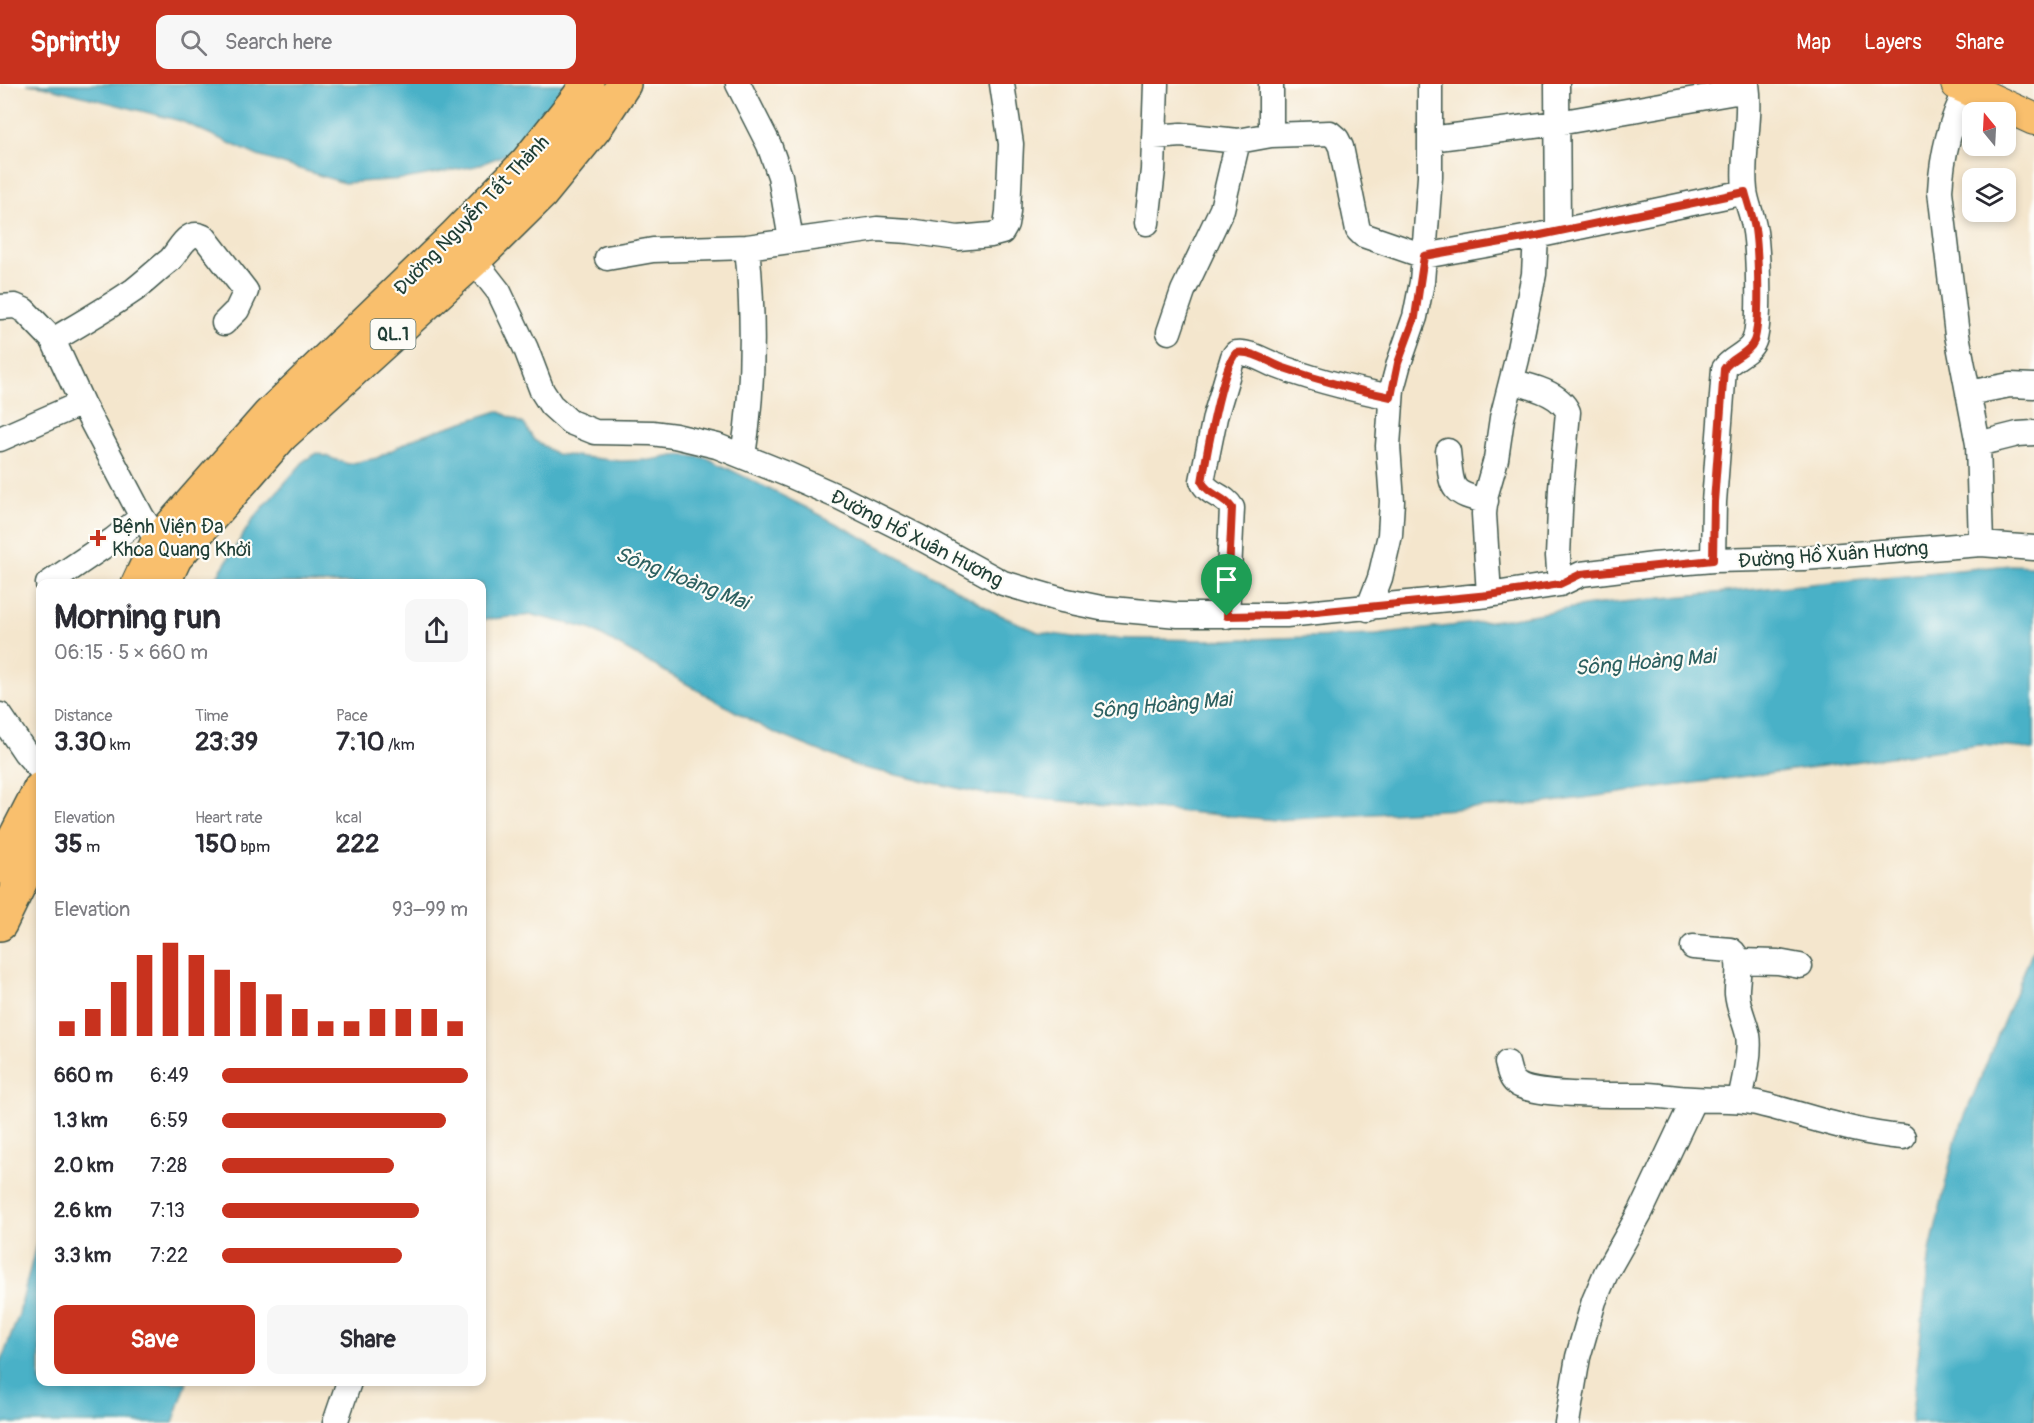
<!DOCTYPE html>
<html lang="en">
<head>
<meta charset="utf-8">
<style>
  body { margin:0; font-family:Pangolin,sans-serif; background:#f7f7f7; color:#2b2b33; height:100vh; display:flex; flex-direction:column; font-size:22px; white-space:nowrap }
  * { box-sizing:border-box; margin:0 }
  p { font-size:20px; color:#7c7c81 }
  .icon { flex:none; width:33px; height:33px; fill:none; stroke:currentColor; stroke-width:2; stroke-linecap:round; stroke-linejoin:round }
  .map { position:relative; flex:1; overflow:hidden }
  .panel { position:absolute; left:36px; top:495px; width:450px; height:807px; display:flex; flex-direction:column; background:#fff; border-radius:12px; box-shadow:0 3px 9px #0003 }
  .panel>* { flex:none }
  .needle { width:39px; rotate:342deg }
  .tools { position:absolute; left:1962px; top:18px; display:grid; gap:12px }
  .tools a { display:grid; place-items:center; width:54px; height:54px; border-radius:12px; background:#fff; box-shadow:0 3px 9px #0003; font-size:30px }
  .pin { position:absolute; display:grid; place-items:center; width:51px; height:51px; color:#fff; margin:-62px -26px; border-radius:50% 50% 50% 0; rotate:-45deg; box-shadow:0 0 6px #0007 }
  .pin .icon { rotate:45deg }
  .round { display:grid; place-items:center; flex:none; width:63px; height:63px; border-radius:12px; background:#f7f7f7 }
  .head { display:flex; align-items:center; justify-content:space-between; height:102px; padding:0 18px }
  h1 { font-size:33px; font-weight:700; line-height:45px }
  .figures { display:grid; grid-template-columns:repeat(3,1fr); gap:9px; height:102px; padding:6px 18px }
  .figures div { display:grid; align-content:center }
  .figures b { font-size:26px; font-weight:700 }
  .figures small { font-size:16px; font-weight:400 }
  .figures p { font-size:16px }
  .chart { height:168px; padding:12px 18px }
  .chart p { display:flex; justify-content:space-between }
  .chart svg { width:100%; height:108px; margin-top:6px; stroke:#c8321e; stroke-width:6 }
  .action { display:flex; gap:12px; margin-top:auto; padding:12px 18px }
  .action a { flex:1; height:69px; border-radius:12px; background:#c8321e; color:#fff; font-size:24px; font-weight:700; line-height:69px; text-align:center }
  .action a+a { background:#f7f7f7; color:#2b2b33 }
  ul { padding:0 18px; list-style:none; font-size:20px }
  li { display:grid; grid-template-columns:96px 72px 1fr; align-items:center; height:45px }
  li i { height:15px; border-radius:8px; background:#c8321e }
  header { display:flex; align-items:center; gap:36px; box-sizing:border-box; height:84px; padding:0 30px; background:#c8321e; color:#fff }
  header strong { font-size:28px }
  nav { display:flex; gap:33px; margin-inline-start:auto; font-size:21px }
  .search { width:420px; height:54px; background:#f7f7f7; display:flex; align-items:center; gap:15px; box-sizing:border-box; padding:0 21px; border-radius:12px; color:#7c7c81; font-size:22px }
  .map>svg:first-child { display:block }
</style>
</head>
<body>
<header>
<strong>Sprintly</strong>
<div class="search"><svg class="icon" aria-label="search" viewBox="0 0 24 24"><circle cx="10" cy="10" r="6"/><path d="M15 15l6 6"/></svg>Search here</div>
<nav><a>Map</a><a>Layers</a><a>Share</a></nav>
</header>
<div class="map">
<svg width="2034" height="1339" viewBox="0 0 2034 1339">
  <rect width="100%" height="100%" fill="#fdfcf7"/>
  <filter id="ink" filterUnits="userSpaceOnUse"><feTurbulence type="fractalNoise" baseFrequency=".0167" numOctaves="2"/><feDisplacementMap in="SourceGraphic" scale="12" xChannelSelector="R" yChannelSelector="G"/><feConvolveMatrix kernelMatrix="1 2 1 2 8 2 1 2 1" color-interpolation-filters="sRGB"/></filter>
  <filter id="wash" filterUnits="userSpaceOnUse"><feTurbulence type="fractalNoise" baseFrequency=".008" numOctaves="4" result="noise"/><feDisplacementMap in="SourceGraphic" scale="24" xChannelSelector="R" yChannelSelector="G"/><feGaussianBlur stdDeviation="1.35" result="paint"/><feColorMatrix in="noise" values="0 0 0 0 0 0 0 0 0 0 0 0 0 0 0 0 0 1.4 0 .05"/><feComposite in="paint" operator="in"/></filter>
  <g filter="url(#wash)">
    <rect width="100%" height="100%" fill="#f4e6cd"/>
    <!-- water -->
    <path fill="#49b1c7" stroke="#34777e" stroke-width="1.5" d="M27,0H575L530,61L476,82L404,95L344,99L258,72L181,37L43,2Z
      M498,327L524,340L534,356L556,370L620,377L650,376L680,371L707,374L807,424L922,485L994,528L1038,548L1081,554L1215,556L1376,551L1507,535L1590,521L2011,481L2034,482V667L2021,664L1979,661L1538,720L1276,736L985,710L859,683L768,646L590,545L533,531L482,536V500L213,499L253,435L305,376L317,369L348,380L377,374L419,352Z
      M2034,863V1339H1911L1930,1167L1956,1054Z
      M40,1145V1298H187L173,1339H0V1281L19,1230Z"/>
  </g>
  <g filter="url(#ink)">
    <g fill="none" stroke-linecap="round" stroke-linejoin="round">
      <!-- minor casing -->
      <g stroke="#3f564b" stroke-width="27">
        <path id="minor" d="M738,0L769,61L780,92L791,156
          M1557,0L1558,146
          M1967,5C1950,37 1942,70 1940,107L1957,251L1978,360L1981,460
          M1271,51V0
          M1154,53L1181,51L1238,57L1271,51L1330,49L1337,55L1341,63L1358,146L1363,151L1424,172L1536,152L1745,108
          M1430,55L1558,39L1747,6
          M1147,139L1153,86L1156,0
          M607,174L653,166L747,163L877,145L909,147L958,154L991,151L1002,148L1006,141L1008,128L1011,60L1002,0
          M474,176L499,208L526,265L542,307L551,321L570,338L595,348L652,349L675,352L717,362L789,391L841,414L919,453L1003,499L1062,516L1101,524L1178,531H1286L1489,511L1560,500L1581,490L1654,481L1713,476L1804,474L1981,460L2034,464
          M0,223L15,222L24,226L53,256L82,319L142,433L158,457L169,468
          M1169,248L1183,207L1222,125L1238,57
          M53,256C80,240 108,224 134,206C146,197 158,185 170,176C180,166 187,143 205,154L246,207L237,226L224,239
          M1512,298C1531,302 1560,309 1568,328L1561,404L1558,472L1560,500
          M1968,309L2010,301L2034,302
          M0,355L82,319
          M1978,360L2018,350L2034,349
          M1448,367C1452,403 1448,409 1486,417
          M743,372C754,303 754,232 747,163
          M1713,476L1714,418L1724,285C1732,273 1749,270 1754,257C1761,241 1758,161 1754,142C1752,130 1746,118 1745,106C1741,71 1752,35 1747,0
          M48,500L113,456L142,433
          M1489,511L1484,430L1486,410L1496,375L1502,334L1517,275L1534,190L1536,152
          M1368,525L1380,494L1390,451L1392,417L1388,362L1392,305L1399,279L1415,233L1422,198L1430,93V0
          M1227,532L1232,424C1225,411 1208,411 1202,397L1215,333L1233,273L1236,269C1248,267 1261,275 1272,280C1310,295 1351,305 1391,313
          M0,631L25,668L40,685
          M1693,863L1731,866C1744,875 1736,896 1737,910C1738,924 1745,937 1748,951C1751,969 1744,997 1740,1015
          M1738,877L1778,878L1800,882
          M1507,979C1509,986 1510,994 1516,999C1530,1013 1624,1011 1647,1011C1663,1012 1678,1014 1693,1015C1714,1017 1735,1014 1757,1019C1807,1031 1851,1049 1903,1053
          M335,1339L349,1298
          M1567,1339L1578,1273L1594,1217L1606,1189L1641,1127L1694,1015"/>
      </g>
      <!-- major casing -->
      <g stroke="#3f564b" stroke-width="34">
        <path id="major" d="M1957,0L2034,35"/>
      </g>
      <!-- highway casing -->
      <g stroke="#3f564b" stroke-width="36">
        <path id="highway" d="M138,500L158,457L269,331L454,153L527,78L578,14L587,0
          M163,500L175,474L282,351L474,176L541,110L595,44L624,0
          M0,783L40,705
          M0,840L40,758"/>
      </g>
      <!-- minor -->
      <use href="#minor" stroke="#fff" stroke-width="24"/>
      <!-- major -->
      <use href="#major" stroke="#f9bf6d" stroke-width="32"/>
      <!-- highway -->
      <use href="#highway" stroke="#f9bf6d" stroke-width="33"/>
    </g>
  </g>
  <g fill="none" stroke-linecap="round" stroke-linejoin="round" filter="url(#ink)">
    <!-- route casing -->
    <g stroke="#fff" stroke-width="12">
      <path id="route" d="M1745,108C1748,120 1753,133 1755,145C1758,166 1761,239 1754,257C1749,270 1732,273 1724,285L1714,418L1713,476L1581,490L1560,500L1489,511L1286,531L1227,532L1232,424C1224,412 1208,411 1202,398C1206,374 1222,283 1236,269C1252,266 1270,279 1284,284C1319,296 1355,306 1391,313L1398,279L1415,233L1424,172L1536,152Z"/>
    </g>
    <!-- route -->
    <use href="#route" stroke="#c8321e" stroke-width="8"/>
  </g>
  <!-- markers -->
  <path fill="#c8321e" stroke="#fdfcf7" stroke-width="2" d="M95 445h6v6h6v6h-6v6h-6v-6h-6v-6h6z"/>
  <g text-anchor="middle" stroke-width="4.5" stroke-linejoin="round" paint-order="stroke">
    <!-- shield labels -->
    <rect fill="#fdfcf7" stroke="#62766e" stroke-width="1.5" x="370.5" y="235" width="45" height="30" rx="4.5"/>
    <g font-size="18" font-weight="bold" fill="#1f3d34">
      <text x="393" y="256">QL.1</text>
    </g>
    <!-- street labels -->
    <g font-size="20" fill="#1f3d34" stroke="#fdfcf7">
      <text transform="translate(471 131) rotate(-46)" y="7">Đường Nguyễn Tất Thành</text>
      <text transform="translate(917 454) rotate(27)" y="7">Đường Hồ Xuân Hương</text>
      <text transform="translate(1833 470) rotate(-4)" y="7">Đường Hồ Xuân Hương</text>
    </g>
    <!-- poi labels -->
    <g font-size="20" fill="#1f3d34" stroke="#fdfcf7" text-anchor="start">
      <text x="112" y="449">Bệnh Viện Đa<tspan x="112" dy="23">Khoa Quang Khởi</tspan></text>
    </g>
    <!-- water labels -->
    <g font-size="21" font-style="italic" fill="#2c6060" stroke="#fdfcf7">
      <text transform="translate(682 494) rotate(21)" y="7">Sông Hoàng Mai</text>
      <text transform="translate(1645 578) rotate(-5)" y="7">Sông Hoàng Mai</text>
      <text transform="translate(1161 621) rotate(-5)" y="7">Sông Hoàng Mai</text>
    </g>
  </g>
</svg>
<div class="tools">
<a><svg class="needle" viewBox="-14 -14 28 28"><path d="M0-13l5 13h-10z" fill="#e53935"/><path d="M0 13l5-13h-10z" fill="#7c7c81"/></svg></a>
<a><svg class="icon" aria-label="layers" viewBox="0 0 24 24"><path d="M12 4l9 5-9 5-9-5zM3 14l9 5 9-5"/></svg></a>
</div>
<div class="pin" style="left:1227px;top:532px;background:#1e9e55"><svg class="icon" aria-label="arrive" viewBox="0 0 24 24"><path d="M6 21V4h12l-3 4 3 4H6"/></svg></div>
<section class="panel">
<div class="head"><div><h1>Morning run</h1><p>06:15 · 5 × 660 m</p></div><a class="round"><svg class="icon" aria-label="share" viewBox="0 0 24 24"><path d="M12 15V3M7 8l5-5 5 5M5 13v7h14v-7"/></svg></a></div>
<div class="figures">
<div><p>Distance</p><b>3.30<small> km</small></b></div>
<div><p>Time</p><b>23:39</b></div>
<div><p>Pace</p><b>7:10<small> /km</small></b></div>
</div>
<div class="figures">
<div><p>Elevation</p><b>35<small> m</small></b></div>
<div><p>Heart rate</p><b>150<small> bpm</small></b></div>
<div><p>kcal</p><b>222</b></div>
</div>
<div class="chart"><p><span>Elevation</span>93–99 m</p>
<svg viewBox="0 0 160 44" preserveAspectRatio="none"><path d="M5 44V38M15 44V33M25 44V22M35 44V11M45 44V6M55 44V11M65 44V17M75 44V22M85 44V27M95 44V33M105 44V38M115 44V38M125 44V33M135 44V33M145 44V33M155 44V38"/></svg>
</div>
<ul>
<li><b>660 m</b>6:49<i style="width:100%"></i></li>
<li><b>1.3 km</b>6:59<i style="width:91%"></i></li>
<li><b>2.0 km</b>7:28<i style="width:70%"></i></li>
<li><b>2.6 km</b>7:13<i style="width:80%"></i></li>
<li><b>3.3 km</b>7:22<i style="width:73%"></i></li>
</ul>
<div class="action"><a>Save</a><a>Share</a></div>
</section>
</div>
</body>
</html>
